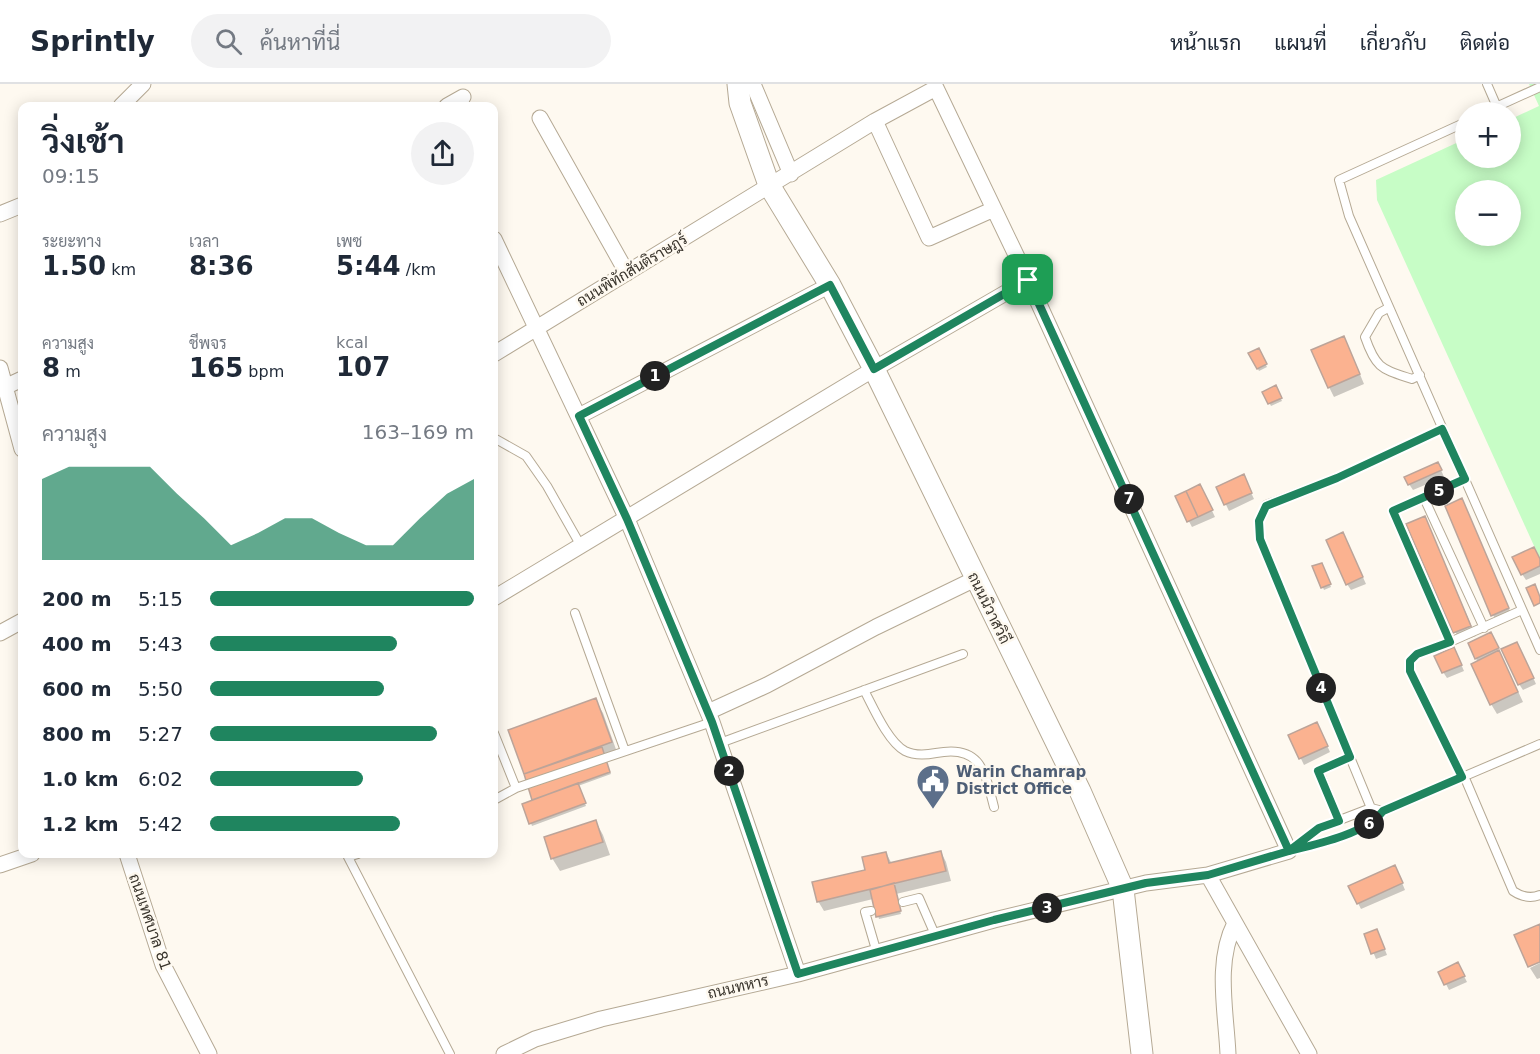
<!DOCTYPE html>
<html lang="th">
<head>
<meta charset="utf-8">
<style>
  body { margin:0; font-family:"DejaVu Sans",Sarabun,sans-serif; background:#f2f2f3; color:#1f2937; height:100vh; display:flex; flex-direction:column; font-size:22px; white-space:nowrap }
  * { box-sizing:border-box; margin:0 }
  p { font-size:20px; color:#747a83 }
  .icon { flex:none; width:33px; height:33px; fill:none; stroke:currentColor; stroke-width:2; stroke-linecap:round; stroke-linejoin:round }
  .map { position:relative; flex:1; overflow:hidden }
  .panel { position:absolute; left:18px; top:18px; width:480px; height:756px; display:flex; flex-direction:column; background:#fff; border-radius:12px; box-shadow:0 3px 15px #0003 }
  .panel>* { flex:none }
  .fabs { position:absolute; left:1455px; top:18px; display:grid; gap:12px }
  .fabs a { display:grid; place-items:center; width:66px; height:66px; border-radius:50%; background:#fff; box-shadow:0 3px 15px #0003; font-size:30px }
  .pin { position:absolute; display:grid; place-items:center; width:51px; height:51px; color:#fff; margin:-26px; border-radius:12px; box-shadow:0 3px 9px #0006 }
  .km { position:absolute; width:30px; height:30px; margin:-15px; border-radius:50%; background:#222; color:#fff; font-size:16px; line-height:30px; text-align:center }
  .round { display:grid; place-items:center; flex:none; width:63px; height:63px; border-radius:32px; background:#f2f2f3 }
  .summary { display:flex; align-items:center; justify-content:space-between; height:102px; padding:0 24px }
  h1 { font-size:33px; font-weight:700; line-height:45px }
  .figures { display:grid; grid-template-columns:repeat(3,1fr); gap:9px; height:102px; padding:6px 24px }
  .figures div { display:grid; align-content:center }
  .figures b { font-size:26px; font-weight:700 }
  .figures small { font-size:16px; font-weight:400 }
  .figures p { font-size:16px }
  .chart { height:168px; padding:12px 24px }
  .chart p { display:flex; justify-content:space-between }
  .chart svg { width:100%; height:108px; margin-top:6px; fill:#1f855f; opacity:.7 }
  ul { padding:0 24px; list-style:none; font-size:20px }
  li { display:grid; grid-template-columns:96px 72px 1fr; align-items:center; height:45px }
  li i { height:15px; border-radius:8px; background:#1f855f }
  header { display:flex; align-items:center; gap:36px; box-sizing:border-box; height:84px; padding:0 30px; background:#fff; border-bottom:2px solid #e0e1e3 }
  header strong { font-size:28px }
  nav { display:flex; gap:33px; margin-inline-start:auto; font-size:21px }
  .search { width:420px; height:54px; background:#f2f2f3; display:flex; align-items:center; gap:15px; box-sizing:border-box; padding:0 21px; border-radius:33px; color:#747a83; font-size:22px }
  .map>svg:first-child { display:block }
</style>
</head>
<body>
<header>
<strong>Sprintly</strong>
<div class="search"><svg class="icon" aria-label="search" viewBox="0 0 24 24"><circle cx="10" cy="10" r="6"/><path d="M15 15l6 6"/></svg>ค้นหาที่นี่</div>
<nav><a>หน้าแรก</a><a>แผนที่</a><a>เกี่ยวกับ</a><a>ติดต่อ</a></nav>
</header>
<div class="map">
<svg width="1540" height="970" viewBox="0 0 1540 970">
  <rect width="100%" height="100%" fill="#fef9f0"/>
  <!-- green -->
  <path fill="#c7fdc6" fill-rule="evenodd" d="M1529,0H1540V475L1377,116L1376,96L1465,55L1466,74H1510L1511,35L1539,22ZM1466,106H1510V152H1466Z"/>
  <!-- shadow -->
  <path fill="#0003" d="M1349,264L1364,300L1334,313L1329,303Z
    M1258,266L1267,283L1259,287L1250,270Z
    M1275,303L1282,317L1271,322L1264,308Z
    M1441,386L1444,393L1413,406L1409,400Z
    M1246,398L1254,415L1229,427L1218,404Z
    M1203,408L1215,433L1192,443L1176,413Z
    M1462,416L1513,534L1498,540L1493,531Z
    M1408,441L1429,444L1476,552L1460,558Z
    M1346,456L1366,500L1351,506L1347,500Z
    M1540,477V490L1526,496L1522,490Z
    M1314,483H1323L1331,503L1324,506Z
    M1494,556L1523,618L1497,630L1491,620L1476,574Z
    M1520,565L1536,600L1523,606L1519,600Z
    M1457,571L1464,587L1447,594L1443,588Z
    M595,616L603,629L618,671L606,676L611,690L578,702L586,722L532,742L524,721L534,717L525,689Z
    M1320,646L1330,668L1304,681L1290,652Z
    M596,738L603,751L610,771L560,787L552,774Z
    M941,768L946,778L951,797L896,810L901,830L879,835L873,815L824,827L818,817L867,787L886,769L892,780Z
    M1398,789L1405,806L1361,825L1358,819Z
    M1366,851L1380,853L1387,871L1376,875Z
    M1540,879V894L1537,895L1530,884Z
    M1461,886L1467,898L1449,906L1446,900Z"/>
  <!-- building -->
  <path fill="#fbb290" stroke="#bca499" stroke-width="1.5" d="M1344,252L1360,290L1328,304L1311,266Z
    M1259,264L1267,280L1257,285L1248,269Z
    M1276,301L1282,314L1268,320L1262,308Z
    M1438,378L1442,386L1408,401L1404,393Z
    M1244,390L1252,409L1224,421L1216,403Z
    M1200,400L1213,426L1198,433L1186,407Z
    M1186,407L1198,433L1187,438L1175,412Z
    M1462,414L1509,524L1491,532L1445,422Z
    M1425,432L1471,542L1453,549L1406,440Z
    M1343,448L1363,493L1346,501L1326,456Z
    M1534,463L1540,475V482L1521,491L1512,473Z
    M1322,479L1331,500L1321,504L1312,482Z
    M1535,500L1540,513V519L1534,522L1526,504Z
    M1491,548L1499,564L1475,575L1468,559Z
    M1517,558L1534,594L1518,601L1501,565Z
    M1454,563L1462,581L1442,589L1434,572Z
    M1499,566L1518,608L1490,621L1471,580Z
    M596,614L612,658L524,690L508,646Z
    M1317,638L1328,662L1299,675L1288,651Z
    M602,663L610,688L532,716L524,690Z
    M578,699L586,719L529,740L522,720Z
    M596,736L603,758L551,775L544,753Z
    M941,767L946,787L817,818L812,798L865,786L862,773L886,768L889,779Z
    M1395,781L1403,799L1357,820L1348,802Z
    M894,799L901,827L876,833L870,806Z
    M1540,840V878L1528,883L1514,851Z
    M1377,845L1385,865L1371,870L1364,850Z
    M1458,878L1465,892L1444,901L1438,888Z"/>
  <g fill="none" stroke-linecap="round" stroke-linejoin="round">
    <!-- lane casing -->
    <g stroke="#b5a994" stroke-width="10">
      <path id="lane" d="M1487,0L1497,23
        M1485,28L1540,3
        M1466,38L1339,96L1349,132L1540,566
        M1388,224L1379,229L1365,253C1376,285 1382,285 1412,295L1420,291
        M494,354L526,372L547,402L581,462
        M1424,414L1484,544
        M575,529L625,667
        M1450,558L1393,427L1465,395
        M864,606C873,623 888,658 905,667C915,672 926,671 936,669C981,660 985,688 994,723
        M494,649L516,704L712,638
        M720,659L963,570
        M1464,692L1513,807C1522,813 1530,815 1540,811
        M1462,693L1410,587V577L1417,570L1450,558L1522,526
        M494,716L516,704
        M1371,724L1260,455L1259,437L1266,421L1337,394L1442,345
        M1339,737L1319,687L1350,673
        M1293,764L1319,744L1371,724L1383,727
        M1289,767C1318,760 1365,750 1383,727L1540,660
        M358,770L348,773L450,970
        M903,818L919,814L936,853
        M871,827L865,828L877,869"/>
    </g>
    <!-- street casing -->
    <g stroke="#b5a994" stroke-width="17">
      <path id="street" d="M753,0L791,90
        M121,22L143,0
        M447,22L463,13
        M540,34L627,189
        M875,37L929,154L994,125
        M0,130L22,121
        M494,155L627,435L712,638L798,890
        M494,270L875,37L936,4L1028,196L1289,767L1208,791L1146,799L994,836L798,890L601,935L535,955L504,970
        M0,284L22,365
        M5,303L22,295
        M579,332L830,201
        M494,514L874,285L1028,196
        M0,549L22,537
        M708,628L767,601L876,543L975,495
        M127,770L163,881L209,970
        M0,781L32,770
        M1208,791L1309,970
        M1228,970C1226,927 1215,878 1235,839"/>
    </g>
    <!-- secondary casing -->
    <g stroke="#b5a994" stroke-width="23">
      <path id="secondary" d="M738,0L740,19L769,101L830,201L874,285L1080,707L1123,805L1142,970"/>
    </g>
    <!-- lane -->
    <use href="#lane" stroke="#fff" stroke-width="8"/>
    <!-- street -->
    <use href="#street" stroke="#fff" stroke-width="15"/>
    <!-- secondary -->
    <use href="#secondary" stroke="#fff" stroke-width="21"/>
  </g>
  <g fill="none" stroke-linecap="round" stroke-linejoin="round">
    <!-- route casing -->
    <g stroke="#fff" stroke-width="12">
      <path id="route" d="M1028,196L874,285L830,201L579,332L627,435L712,638L798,890L994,836L1146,799L1208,791L1289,767L1319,744L1339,737L1318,687L1350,673L1260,455L1259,437L1266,422L1337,394L1442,345L1465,395L1393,427L1450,558L1417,570L1410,577V587L1462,693L1383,727C1365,750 1318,760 1289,767L1028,196"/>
    </g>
    <!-- route -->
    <use href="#route" stroke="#1f855f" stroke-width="8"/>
  </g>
  <!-- icons -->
  <defs>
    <g id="civic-pin" transform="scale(1.725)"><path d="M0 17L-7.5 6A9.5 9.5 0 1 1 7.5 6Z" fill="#5c6f8a" stroke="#fef9f0"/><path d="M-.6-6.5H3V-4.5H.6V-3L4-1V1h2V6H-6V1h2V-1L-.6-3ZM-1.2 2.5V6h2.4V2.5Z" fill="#fff"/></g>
  </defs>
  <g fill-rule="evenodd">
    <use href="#civic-pin" x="933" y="697"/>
  </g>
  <g text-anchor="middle" stroke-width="5" stroke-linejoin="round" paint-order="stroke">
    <!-- street labels -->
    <g font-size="15" fill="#38332b" stroke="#fef9f0">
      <text transform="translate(632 186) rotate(-31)" y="5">ถนนพิทักสันติราษฎร์</text>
      <text transform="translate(989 524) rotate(64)" y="5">ถนนนิวาสวิถี</text>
      <text transform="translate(150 838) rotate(71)" y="5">ถนนเทศบาล 81</text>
      <text transform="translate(738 903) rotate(-13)" y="5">ถนนทหาร</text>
    </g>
    <!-- service labels -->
    <g font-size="15" font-weight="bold" fill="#4e5e75" stroke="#fef9f0" text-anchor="start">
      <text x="956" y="693">Warin Chamrap<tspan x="956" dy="17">District Office</tspan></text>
    </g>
  </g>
</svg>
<div class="fabs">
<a>+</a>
<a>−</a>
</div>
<div class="pin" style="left:1028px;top:196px;background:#1e9e55"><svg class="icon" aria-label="arrive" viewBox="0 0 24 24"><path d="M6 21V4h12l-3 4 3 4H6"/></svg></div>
<b class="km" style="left:655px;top:292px">1</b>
<b class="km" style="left:729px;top:687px">2</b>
<b class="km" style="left:1047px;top:824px">3</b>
<b class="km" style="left:1321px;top:604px">4</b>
<b class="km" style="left:1439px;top:407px">5</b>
<b class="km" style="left:1369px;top:740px">6</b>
<b class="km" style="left:1129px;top:415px">7</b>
<section class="panel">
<div class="summary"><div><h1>วิ่งเช้า</h1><p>09:15</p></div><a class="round"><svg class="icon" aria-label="share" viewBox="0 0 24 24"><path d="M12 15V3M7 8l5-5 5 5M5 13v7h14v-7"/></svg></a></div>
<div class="figures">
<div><p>ระยะทาง</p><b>1.50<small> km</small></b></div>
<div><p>เวลา</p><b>8:36</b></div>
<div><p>เพซ</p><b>5:44<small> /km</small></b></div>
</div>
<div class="figures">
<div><p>ความสูง</p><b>8<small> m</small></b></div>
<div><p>ชีพจร</p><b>165<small> bpm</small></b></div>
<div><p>kcal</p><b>107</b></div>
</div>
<div class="chart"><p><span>ความสูง</span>163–169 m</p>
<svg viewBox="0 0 160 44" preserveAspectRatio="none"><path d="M0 44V11L10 6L20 6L30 6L40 6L50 17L60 27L70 38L80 33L90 27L100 27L110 33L120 38L130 38L140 27L150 17L160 11V44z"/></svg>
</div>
<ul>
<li><b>200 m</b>5:15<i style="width:100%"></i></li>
<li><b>400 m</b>5:43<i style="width:71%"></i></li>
<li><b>600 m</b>5:50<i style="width:66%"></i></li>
<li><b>800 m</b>5:27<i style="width:86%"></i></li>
<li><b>1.0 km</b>6:02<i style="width:58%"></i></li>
<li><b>1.2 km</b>5:42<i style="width:72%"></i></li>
</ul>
</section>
</div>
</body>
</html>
